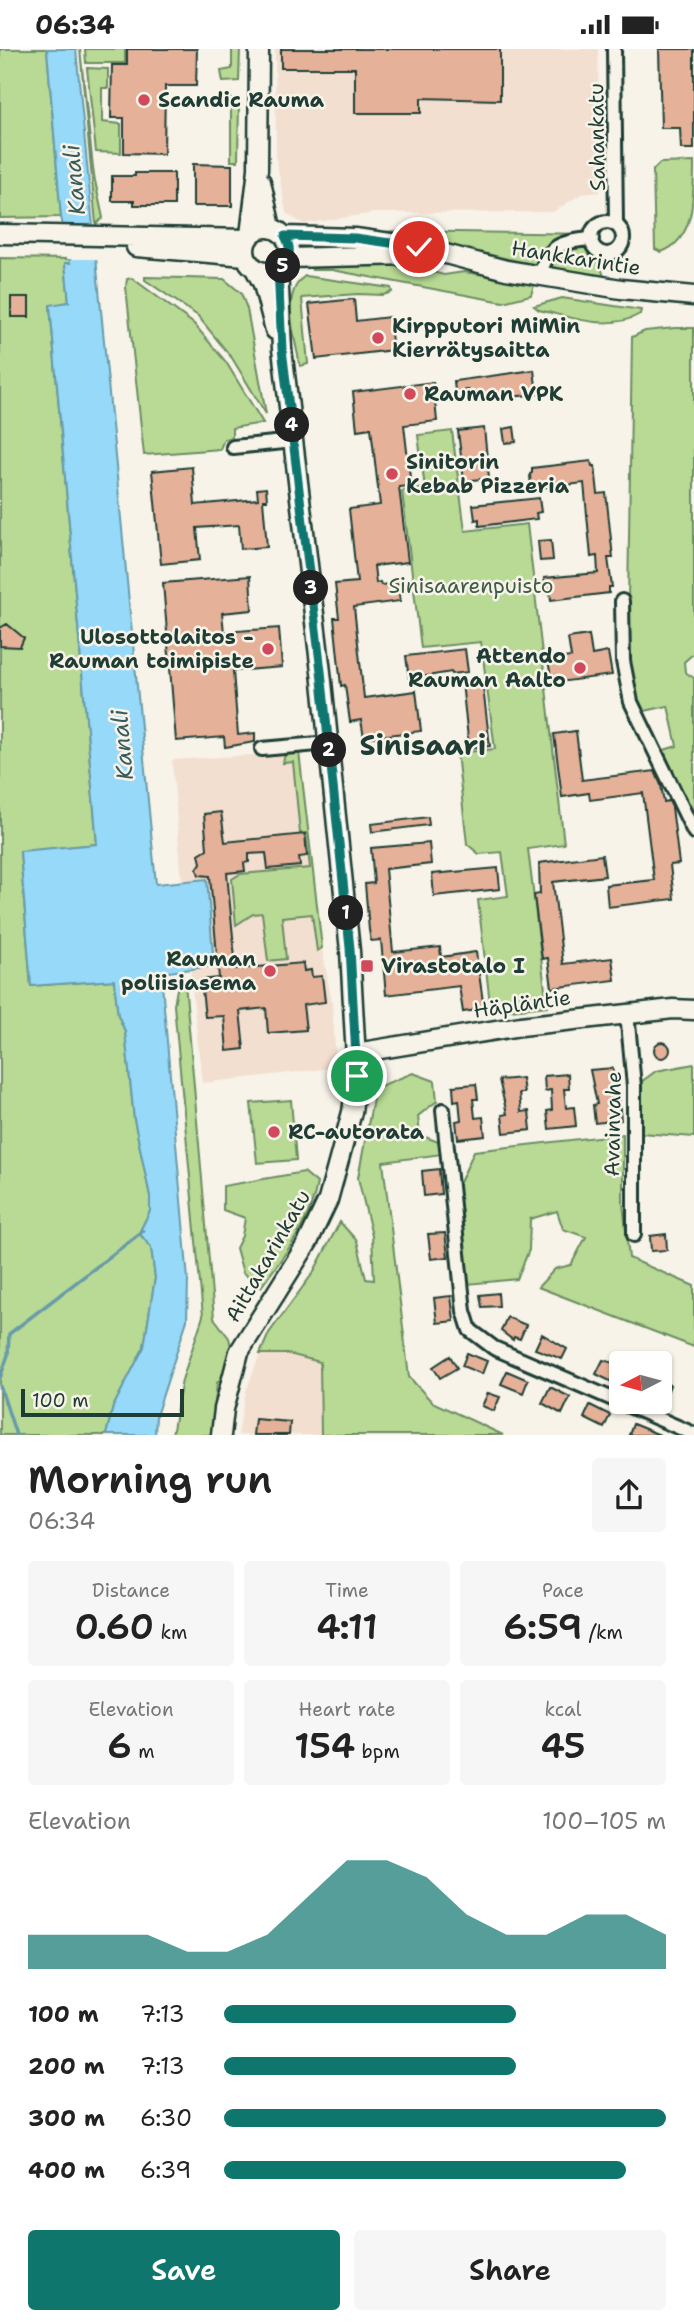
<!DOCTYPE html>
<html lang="en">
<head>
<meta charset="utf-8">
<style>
  body { margin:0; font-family:"Shantell Sans",sans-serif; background:#f6f6f6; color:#222; height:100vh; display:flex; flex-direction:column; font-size:26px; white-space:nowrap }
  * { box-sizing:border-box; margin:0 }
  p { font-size:23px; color:#767676 }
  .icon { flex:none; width:38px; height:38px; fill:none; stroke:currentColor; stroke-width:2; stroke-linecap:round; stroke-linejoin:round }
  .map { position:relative; height:1386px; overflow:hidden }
  .panel { display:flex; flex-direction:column; background:#fff; flex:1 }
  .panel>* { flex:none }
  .needle { width:46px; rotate:264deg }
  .fabs { position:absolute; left:609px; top:1302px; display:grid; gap:14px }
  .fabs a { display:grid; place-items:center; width:63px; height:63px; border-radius:7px; background:#fff; box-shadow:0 2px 5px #0004; font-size:35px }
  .scale { position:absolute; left:21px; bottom:18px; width:163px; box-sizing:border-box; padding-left:7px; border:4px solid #1f3d34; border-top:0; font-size:19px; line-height:24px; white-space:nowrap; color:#1f3d34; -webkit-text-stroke:5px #f7f3e8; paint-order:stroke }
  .pin { position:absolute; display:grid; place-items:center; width:60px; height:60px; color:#fff; margin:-30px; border:4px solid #fff; border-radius:50%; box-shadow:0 2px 7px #0007 }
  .km { position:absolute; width:35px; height:35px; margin:-18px; border-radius:50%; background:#222; color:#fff; font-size:19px; line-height:35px; text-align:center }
  .round { display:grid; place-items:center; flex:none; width:74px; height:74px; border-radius:7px; background:#f6f6f6 }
  .summary { display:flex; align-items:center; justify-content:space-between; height:119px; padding:0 28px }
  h1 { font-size:38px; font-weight:600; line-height:52px }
  .metrics { display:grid; grid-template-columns:repeat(3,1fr); gap:10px; height:119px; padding:7px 28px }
  .metrics div { display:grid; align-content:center; border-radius:7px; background:#f6f6f6; text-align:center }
  .metrics b { font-size:35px; font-weight:600 }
  .metrics small { font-size:19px; font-weight:400 }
  .metrics p { font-size:19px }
  .chart { height:196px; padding:14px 28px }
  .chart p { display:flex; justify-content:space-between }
  .chart svg { width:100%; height:126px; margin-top:7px; fill:#0f766e; opacity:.7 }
  .cta { display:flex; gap:14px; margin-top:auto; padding:14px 28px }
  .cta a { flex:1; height:80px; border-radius:7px; background:#0f766e; color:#fff; font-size:28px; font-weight:600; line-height:80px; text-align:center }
  .cta a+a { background:#f6f6f6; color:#222 }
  ul { padding:0 28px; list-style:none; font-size:23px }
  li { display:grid; grid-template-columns:112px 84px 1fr; align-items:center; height:52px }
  li i { height:18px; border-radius:9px; background:#0f766e }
  .status { display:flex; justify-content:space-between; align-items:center; height:49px; padding:0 35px; background:#fff; direction:ltr }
  .status svg { height:19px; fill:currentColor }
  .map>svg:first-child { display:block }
</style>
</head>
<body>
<div class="status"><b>06:34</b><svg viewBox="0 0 49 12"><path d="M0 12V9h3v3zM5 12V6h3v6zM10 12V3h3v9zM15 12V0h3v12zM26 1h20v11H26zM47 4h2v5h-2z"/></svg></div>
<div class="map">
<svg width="694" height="1386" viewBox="0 0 694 1386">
  <rect width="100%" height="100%" fill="#f7f3e8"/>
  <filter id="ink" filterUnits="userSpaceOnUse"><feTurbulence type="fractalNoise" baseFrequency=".0143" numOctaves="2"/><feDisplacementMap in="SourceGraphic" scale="14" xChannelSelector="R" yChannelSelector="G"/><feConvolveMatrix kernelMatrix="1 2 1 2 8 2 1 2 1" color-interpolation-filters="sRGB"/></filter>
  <g filter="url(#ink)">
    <!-- built -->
    <path fill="#f2dfd0" d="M275,0H598L600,143L581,145L553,163L375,164L303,175L286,164L276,109Z
      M299,703L322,899L332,954L336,1013L333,1019L202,1034L190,919L214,917L207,831L182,833L172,711Z
      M260,1305H289L320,1313L321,1386H238L246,1342Z"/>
    <!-- green -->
    <path fill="#b8da94" stroke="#6c8c64" stroke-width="2" d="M0,0H47L61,168L0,169Z
      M80,0L94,127L103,169L96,175Z
      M85,0H125V14H86Z
      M232,0H240L239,32L223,33L221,22L232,20Z
      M87,19L108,20V39H102V73L121,75V104L96,103Z
      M231,50L239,53L238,112H231Z
      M694,113C694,150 694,192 661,203L655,200L653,121L660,114Z
      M397,182L588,185L582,193L601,218L605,231L418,190L384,186V183Z
      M0,209L70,210V214L65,215L69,253L50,257L97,795L20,803L31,937L114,931L118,966L125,982L134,1070L150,1147V1162L139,1184L151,1198L155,1229L144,1298L113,1358L106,1386H0Z
      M310,214L351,217L405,216L444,226L464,223L529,232L534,236L531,246L503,253L332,221H312Z
      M305,227L391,239L392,243L383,246L358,245L302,249L308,315L300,317C296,291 279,245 305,227Z
      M145,228L224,230L241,244L247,260L266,365L232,309L198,267L145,231Z
      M132,229L194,275L226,313L263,374L232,379V388L224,390L220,400L144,406L126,238L127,230Z
      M562,249L641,261L640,265C609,283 571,268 539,261L534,257Z
      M675,279H694V604L684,613L685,623L694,629V774L673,730L664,701L677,697L668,657L640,663L627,621L632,288L645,282Z
      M452,382L465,482L527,475L564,795L528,800L547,957L491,963L478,851L508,847L502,803L479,805L467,795L457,704L495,700L481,593L421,599L402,442L425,439L418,386Z
      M299,703L322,899L317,902L312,865L282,868L286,910L268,912L262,864L253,865L236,876L232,830L240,825L310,819L306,784H300L293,713L283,714L285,705Z
      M185,933L214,1269L229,1289L232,1301L226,1324L217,1334L212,1386H172L182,1331L203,1267L174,956L177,940Z
      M694,1015V1088L641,1084V1033L656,1022Z
      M413,1024L435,1032L437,1052L418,1067L420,1086L441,1094L442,1105L383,1113L409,1328L432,1353L503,1386H321L320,1313L289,1305H260L269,1284L313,1224L340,1173L357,1192L366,1230L374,1231L372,1187L358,1129L375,1039Z
      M291,1051L296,1111L257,1114L251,1054Z
      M623,1085V1154L629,1209L694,1237V1298L538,1238L555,1220L571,1216L586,1188L563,1180L557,1162L530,1170L529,1201L517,1230L468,1235L458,1138L474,1102Z
      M304,1123L317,1134C310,1176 285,1205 261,1238L243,1224L236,1199L242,1187L245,1169L223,1161V1137Z"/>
    <!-- water -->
    <path fill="#97d9f9" stroke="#679baa" stroke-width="2" d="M47,0H76L156,835L207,830L214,917L161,924L188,1231L187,1271L156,1367L155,1386H106L113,1358L144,1298L155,1229L151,1198L139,1184L150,1162V1147L134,1070L125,982L118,966L114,931L31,937L20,802L97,795L50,256L69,253L65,214H70L61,168Z"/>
    <!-- pier -->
    <path fill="#f7f3e8" d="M97,177L100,210H67L61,178Z"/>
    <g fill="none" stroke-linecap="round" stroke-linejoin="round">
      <!-- stream -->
      <path stroke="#679baa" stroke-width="3.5" d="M0,1329L8,1306L9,1285L143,1182
        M0,1337L16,1386"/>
    </g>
    <!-- building -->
    <path fill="#e6b199" stroke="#1f3d34" stroke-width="2" d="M127,0H197L196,37H165L164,105L124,104V69H111L112,16H127Z
      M281,0H500V51L421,49V64H355V19H281Z
      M659,0H694V100H681L680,79H661Z
      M193,115L232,116V157H193Z
      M135,124H174V156H134V152H112V127H135Z
      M11,248H29V268H11Z
      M354,250L356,272L389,268L393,301L316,310L309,255Z
      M534,321L537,345L469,353L468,341L455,343L454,332Z
      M433,333L437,372L404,376L411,437L399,438L408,513L374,517L376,534L380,533L381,536L398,534L400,552L354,558L364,649L416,642L421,682L364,689L361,671L350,673L345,636L341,637L334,569H339L335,535L357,533L349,460L380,456L371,379L357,381L353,343Z
      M514,378L516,393L505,394L503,380Z
      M484,379L489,429L464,432L458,382Z
      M591,412L592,417H595L598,445L606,444L613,509H608L612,538H609V544L551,551L550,543L546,544L544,529L598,524L597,507L591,508L584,434L531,440L530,425L532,424V419Z
      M192,418L195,456L258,450L257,440L266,439L267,451H263L267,498L241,500L239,476L197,479L200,511L161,515L152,422Z
      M539,449L541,463L536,464L537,470L479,477V470L475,471L473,456Z
      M551,491L553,511L540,512L538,492Z
      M250,527L252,561L222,564L224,583L279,579L282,618L233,622L238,686L255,684V693L225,698L224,688L176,692L163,534Z
      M7,575L24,589L20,598L0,597V579Z
      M589,586L592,606L608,603L612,626L552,634L548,611L571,608L568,589Z
      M465,600L468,623L452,625L451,623L409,630L406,607Z
      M482,630L490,697L469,699L462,633Z
      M576,682L582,731L655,722L661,736L664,753L669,752L672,758L679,815L670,816L674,850L608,858L606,836L654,831L643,744L590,751L589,744L562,748L554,685Z
      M221,763L225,793L305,785L307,807L299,808L300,817L268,820L266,804L249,805V813L244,814L245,822L227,824L236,920L303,914L304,922L311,921L312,928L322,927L325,953L303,956L306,981L268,984L266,959L240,962L244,1000L227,1002L224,967L205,968L201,931L219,929L210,827L199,826L197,820L201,814L199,805L207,800L204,765Z
      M428,768L429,776L372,783L371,775Z
      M429,794L431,815L385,820L393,903L440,898L441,908L476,903L484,960L463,963L459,937L386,946L381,891L371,892L369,881L365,835L374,834L371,799Z
      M602,806L605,827L553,833L563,915L612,909L615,931L552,939L548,909L542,910L534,846L540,845L539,814Z
      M498,819L500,840L434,847L432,825Z
      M654 1001a8 8 0 1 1 16 0a8 8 0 1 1-16 0Z
      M613,1019L611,1053L619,1052L621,1071L595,1074L593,1056L597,1055L590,1021Z
      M568,1025L569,1040H564L566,1059L574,1058L576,1077L549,1080L547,1062L552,1061L551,1041L545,1042L544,1027Z
      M522,1029L524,1044H519L521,1063L529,1062L531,1081L504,1084L502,1066L507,1065L499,1031Z
      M476,1035L478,1050H473L475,1069L483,1068L485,1087L458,1090L456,1072L461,1071L459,1051L454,1052L453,1037Z
      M439,1120L441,1145L424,1147L422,1122Z
      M445,1184L448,1208L431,1210L428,1185Z
      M666,1185L667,1201L651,1202L650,1187Z
      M498,1244L499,1257L482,1258L480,1246Z
      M451,1247L454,1272L437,1274L434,1249Z
      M507,1268L526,1276L520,1290L514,1288L513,1291L501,1282Z
      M542,1285L567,1300L562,1310L535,1300Z
      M467,1304L487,1312L482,1325L462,1317Z
      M450,1307L457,1319L440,1329L433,1318Z
      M603,1311L621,1316L616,1335L596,1325Z
      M507,1322L528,1331L523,1344L501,1335Z
      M660,1332L670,1336L660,1361Z
      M550,1338L570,1348L562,1365L542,1354Z
      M488,1344L500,1348L494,1362L482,1357Z
      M590,1356L610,1366L604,1379L584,1369Z
      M255,1370L290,1373L289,1386H253Z
      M633,1375L660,1386H629Z"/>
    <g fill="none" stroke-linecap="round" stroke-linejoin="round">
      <!-- street casing -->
      <g stroke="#1f3d34" stroke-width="18">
        <path id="street" d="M614,0L616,175
          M591 189a16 16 0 1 1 32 0a16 16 0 1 1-32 0Z
          M540,227C547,196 562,192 592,190
          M233,398L294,392
          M622,552L623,612L631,653L694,783
          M262,700L329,694
          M627,964L634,1037V1186
          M443,1061L464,1262L470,1281L494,1299L694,1385"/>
      </g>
      <!-- secondary casing -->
      <g stroke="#1f3d34" stroke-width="23">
        <path id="secondary" d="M261,133L271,179
          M245 201a22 22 0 1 1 44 0a22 22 0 1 1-44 0Z
          M0,185L248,190
          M250,186L258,120L259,0
          M285,187L355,189L419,198L506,221L621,240L694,247
          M136,198L246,207
          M288,209L410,206
          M254,218L263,235L275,281
          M356,1004L521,977L673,960L694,961
          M221,1386L224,1360L239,1303L308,1193L328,1151L352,1063L357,1027L350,902L321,623L282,300L278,220"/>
      </g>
      <!-- street -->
      <use href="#street" stroke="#f7f3e8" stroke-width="12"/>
      <!-- secondary -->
      <use href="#secondary" stroke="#f7f3e8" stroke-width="18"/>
    </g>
  </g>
  <g fill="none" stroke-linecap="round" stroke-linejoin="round" filter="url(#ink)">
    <!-- route casing -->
    <g stroke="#fff" stroke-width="14">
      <path id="route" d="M357,1027L350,899L321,622L282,300L278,220C291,212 292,200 285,187L355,189L419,198"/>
    </g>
    <!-- route -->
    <use href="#route" stroke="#0f766e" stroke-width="9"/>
  </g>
  <!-- markers -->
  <g fill="#d1495b" stroke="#f7f3e8" stroke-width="2.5">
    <circle cx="144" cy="51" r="7"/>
    <circle cx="378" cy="289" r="7"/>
    <circle cx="410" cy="345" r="7"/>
    <circle cx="392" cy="425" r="7"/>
    <circle cx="268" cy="600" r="7"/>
    <circle cx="580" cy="619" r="7"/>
    <rect x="360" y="910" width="14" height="14" rx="3.5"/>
    <circle cx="270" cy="922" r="7"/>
    <circle cx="274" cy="1083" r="7"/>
  </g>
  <g text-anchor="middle" stroke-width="5" stroke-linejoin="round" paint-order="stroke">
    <!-- poi labels -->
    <g font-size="21" font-weight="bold" fill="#1f3d34" stroke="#f7f3e8" text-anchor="start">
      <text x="158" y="58">Scandic Rauma</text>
      <text x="392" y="284">Kirpputori MiMin<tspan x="392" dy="24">Kierrätysaitta</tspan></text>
      <text x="424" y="352">Rauman VPK</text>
      <text x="406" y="420">Sinitorin<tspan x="406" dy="24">Kebab Pizzeria</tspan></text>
      <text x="254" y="595" text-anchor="end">Ulosottolaitos -<tspan x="254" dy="24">Rauman toimipiste</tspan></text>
      <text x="566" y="614" text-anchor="end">Attendo<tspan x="566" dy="24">Rauman Aalto</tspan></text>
      <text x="256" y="917" text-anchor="end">Rauman<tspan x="256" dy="24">poliisiasema</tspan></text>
      <text x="381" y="924">Virastotalo I</text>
      <text x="288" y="1090">RC-autorata</text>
    </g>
    <!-- street labels -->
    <g font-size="21" fill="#1f3d34" stroke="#f7f3e8">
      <text transform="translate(597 88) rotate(-91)" y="7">Sahankatu</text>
      <text transform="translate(576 209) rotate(9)" y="7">Hankkarintie</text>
      <text transform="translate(522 955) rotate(-8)" y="7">Häpläntie</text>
      <text transform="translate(613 1075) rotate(-89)" y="7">Avainvahe</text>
      <text transform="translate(268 1207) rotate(-60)" y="7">Aittakarinkatu</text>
    </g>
    <!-- park labels -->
    <g font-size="21" fill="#3e5c47" stroke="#f7f3e8">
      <text x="471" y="544">Sinisaarenpuisto</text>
    </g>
    <!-- water labels -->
    <g font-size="23" font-style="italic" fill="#375c5b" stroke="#f7f3e8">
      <text transform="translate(74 131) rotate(-95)" y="8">Kanali</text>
      <text transform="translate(122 696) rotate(-95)" y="8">Kanali</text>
    </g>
    <!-- district labels -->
    <g font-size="28" font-weight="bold" fill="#1f3d34" stroke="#f7f3e8">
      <text x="423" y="706">Sinisaari</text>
    </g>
  </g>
</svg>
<div class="fabs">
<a><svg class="needle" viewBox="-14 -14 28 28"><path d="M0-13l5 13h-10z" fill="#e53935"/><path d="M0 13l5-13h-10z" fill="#767676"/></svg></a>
</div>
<div class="scale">100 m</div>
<div class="pin" style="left:357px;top:1027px;background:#1e9e55"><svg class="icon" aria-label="arrive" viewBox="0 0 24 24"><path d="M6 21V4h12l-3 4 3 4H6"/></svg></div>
<div class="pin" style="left:419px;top:198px;background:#d93025"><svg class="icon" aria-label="check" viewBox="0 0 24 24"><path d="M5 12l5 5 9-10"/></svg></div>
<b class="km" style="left:346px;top:864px">1</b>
<b class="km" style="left:329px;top:701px">2</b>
<b class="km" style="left:311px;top:539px">3</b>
<b class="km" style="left:292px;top:376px">4</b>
<b class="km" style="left:283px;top:217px">5</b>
</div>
<section class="panel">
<div class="summary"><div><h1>Morning run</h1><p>06:34</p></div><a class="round"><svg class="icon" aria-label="share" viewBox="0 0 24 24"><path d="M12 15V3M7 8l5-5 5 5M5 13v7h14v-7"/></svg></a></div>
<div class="metrics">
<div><p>Distance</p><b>0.60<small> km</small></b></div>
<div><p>Time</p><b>4:11</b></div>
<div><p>Pace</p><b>6:59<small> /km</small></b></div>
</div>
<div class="metrics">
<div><p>Elevation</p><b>6<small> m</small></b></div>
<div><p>Heart rate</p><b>154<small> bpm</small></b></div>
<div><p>kcal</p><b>45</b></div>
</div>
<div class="chart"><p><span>Elevation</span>100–105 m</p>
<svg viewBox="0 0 160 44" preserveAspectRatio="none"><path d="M0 44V32L10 32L20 32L30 32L40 38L50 38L60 32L70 19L80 6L90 6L100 12L110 25L120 32L130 32L140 25L150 25L160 32V44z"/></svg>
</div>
<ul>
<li><b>100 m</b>7:13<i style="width:66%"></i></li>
<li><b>200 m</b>7:13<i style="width:66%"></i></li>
<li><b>300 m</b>6:30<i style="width:100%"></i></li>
<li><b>400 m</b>6:39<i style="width:91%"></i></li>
</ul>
<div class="cta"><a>Save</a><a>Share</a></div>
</section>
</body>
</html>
